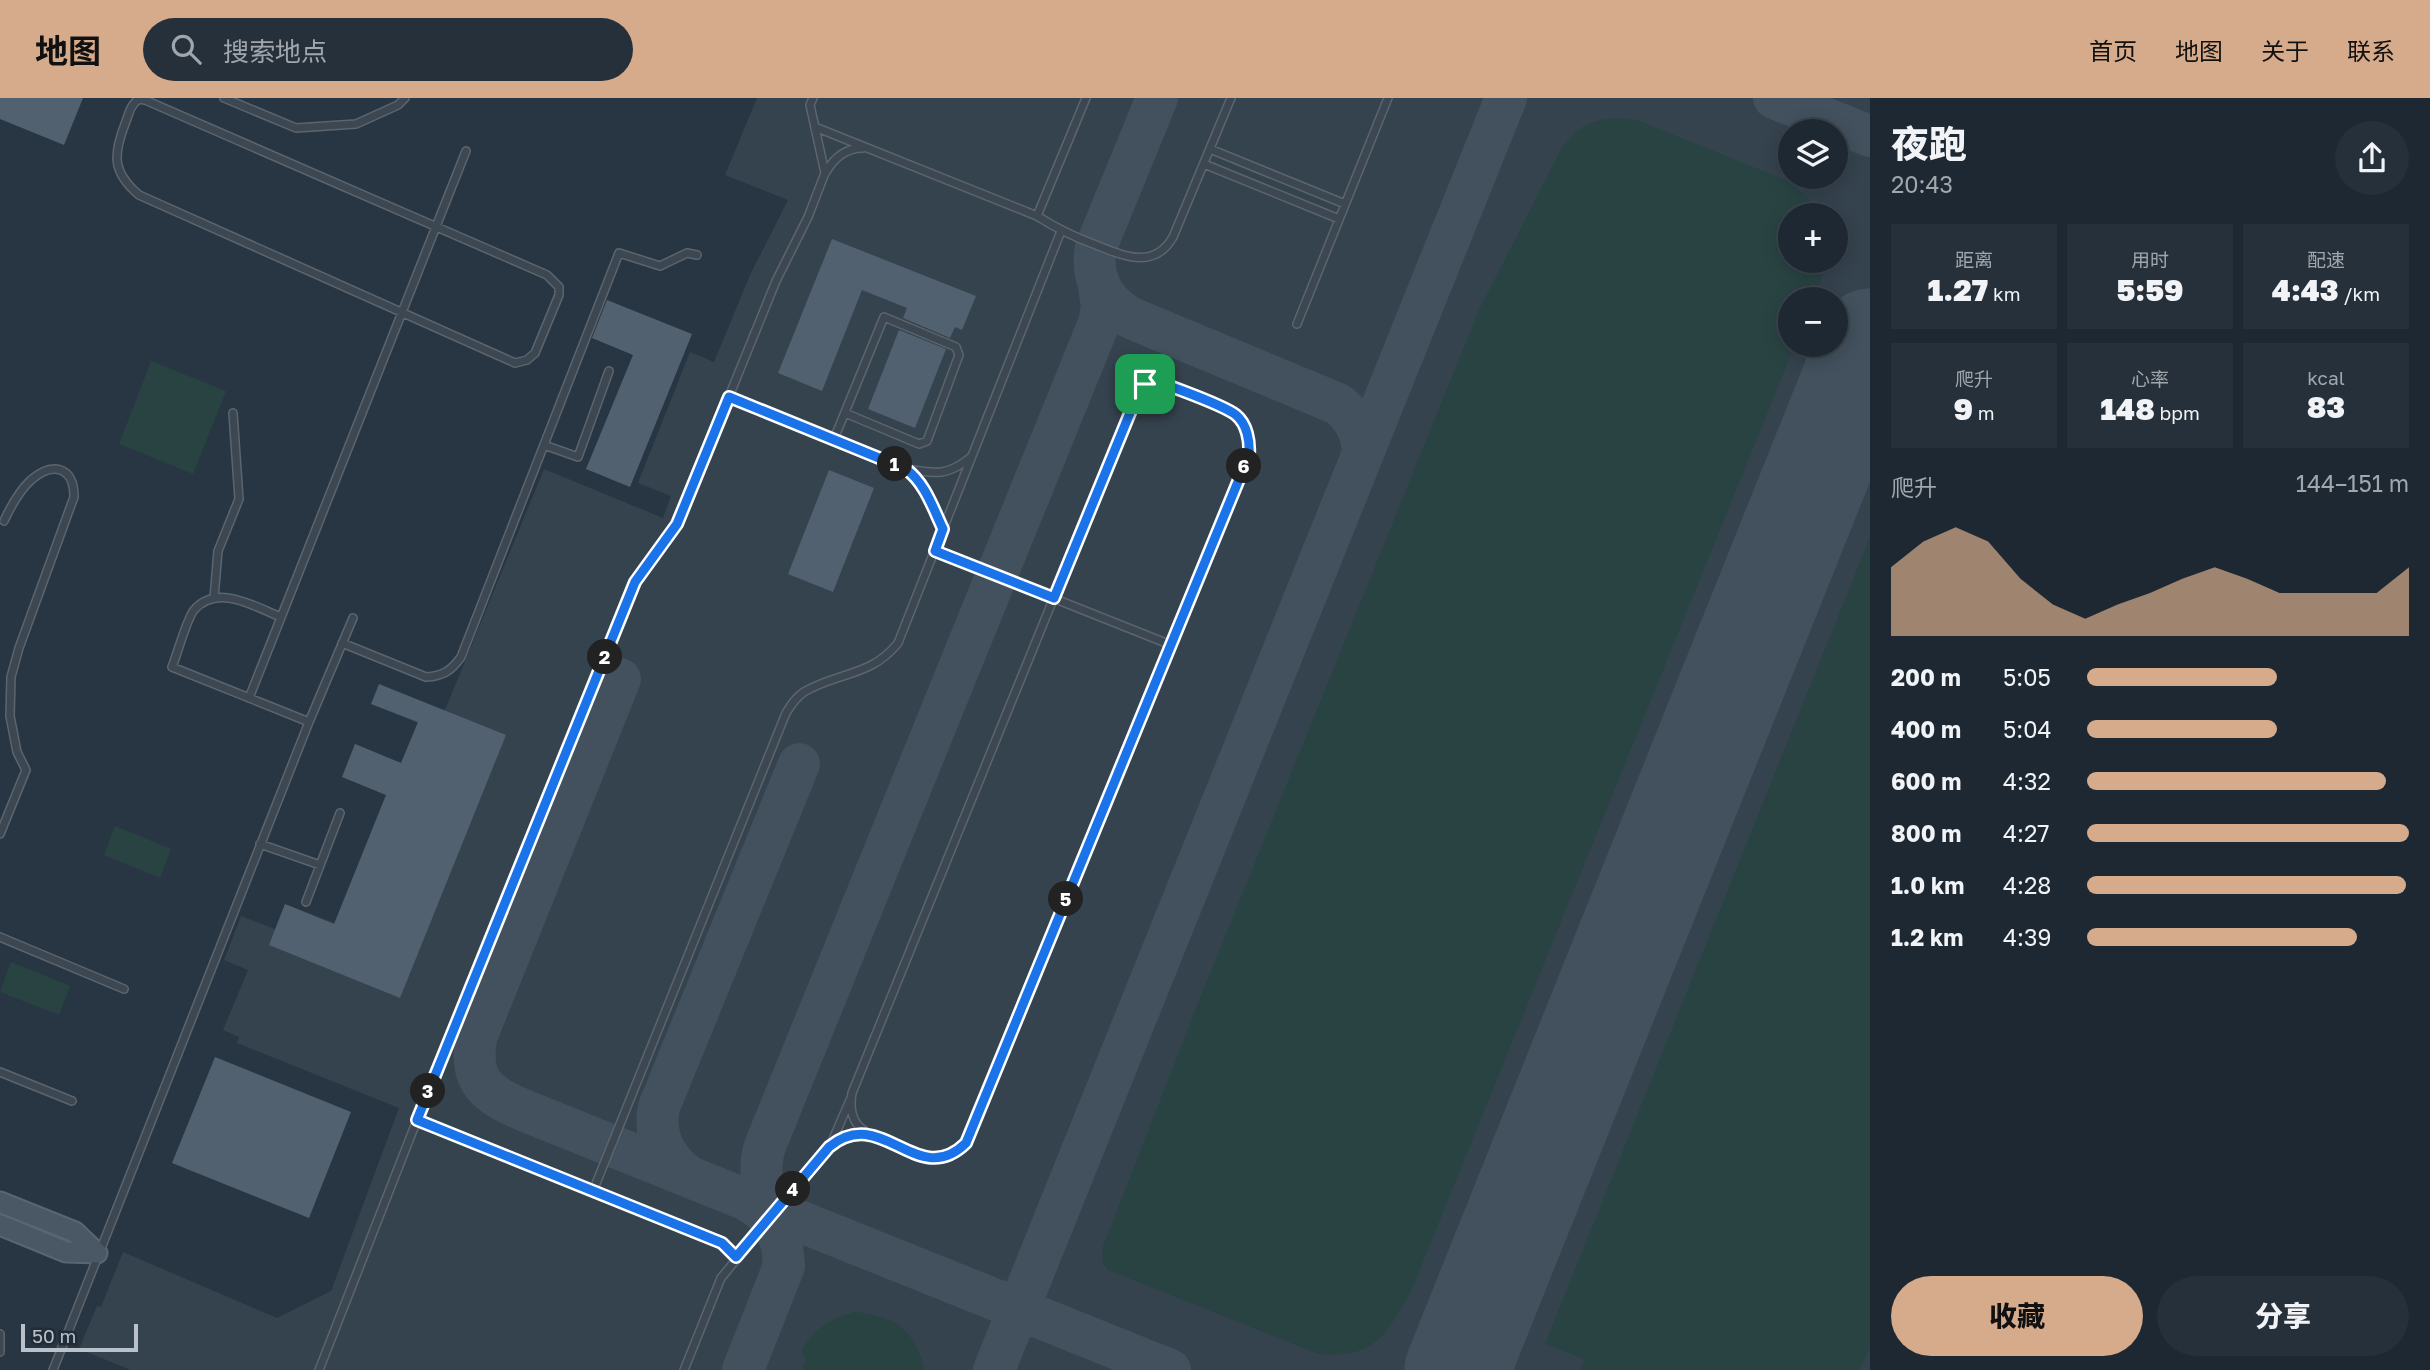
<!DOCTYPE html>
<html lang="zh">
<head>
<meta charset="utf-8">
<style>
  body { margin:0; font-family:"Golos Text","Noto Sans SC",sans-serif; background:#25303a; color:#f1f3f6; height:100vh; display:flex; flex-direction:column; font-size:26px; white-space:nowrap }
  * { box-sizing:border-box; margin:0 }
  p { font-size:23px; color:#a0a6ac }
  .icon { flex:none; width:38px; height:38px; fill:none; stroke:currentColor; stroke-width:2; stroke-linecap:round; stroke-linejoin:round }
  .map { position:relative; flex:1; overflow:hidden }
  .sheet { display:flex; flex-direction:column; background:#1d2832; width:560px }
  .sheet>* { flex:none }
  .tools { position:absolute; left:1778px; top:21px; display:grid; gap:14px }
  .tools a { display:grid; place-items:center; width:70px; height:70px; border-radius:50%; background:#1d2832; box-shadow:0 4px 18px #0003,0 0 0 2px #3b444d; font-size:35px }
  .scale { position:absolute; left:21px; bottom:18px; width:117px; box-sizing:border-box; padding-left:7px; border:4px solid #b9c2cb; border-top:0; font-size:19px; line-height:24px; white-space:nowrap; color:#b9c2cb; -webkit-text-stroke:5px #202c37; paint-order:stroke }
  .pin { position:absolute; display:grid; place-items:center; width:60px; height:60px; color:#fff; margin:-30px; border-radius:14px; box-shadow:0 4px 10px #0006 }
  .km { position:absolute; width:35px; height:35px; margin:-18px; border-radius:50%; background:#222; color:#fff; font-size:19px; line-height:35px; text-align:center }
  .round { display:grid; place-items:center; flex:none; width:74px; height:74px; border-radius:37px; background:#25303a }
  .overview { display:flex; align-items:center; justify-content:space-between; height:119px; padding:0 21px }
  h1 { font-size:38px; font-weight:800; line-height:52px }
  .figures { display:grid; grid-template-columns:repeat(3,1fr); gap:10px; height:119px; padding:7px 21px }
  .figures div { display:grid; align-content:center; border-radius:0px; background:#25303a; text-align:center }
  .figures b { font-size:30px; font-weight:800 }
  .figures small { font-size:19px; font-weight:400 }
  .figures p { font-size:19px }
  .chart { height:196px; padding:14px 21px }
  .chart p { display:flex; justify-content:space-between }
  .chart svg { width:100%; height:126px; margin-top:7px; fill:#d6ab8b; opacity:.7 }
  .primary-button { display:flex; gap:14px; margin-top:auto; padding:14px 21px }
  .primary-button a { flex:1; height:80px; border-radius:42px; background:#d6ab8b; color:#111; font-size:28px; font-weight:800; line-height:80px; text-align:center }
  .primary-button a+a { background:#25303a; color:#f1f3f6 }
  ul { padding:0 21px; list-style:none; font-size:23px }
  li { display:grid; grid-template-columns:112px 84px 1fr; align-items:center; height:52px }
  li i { height:18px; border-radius:9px; background:#d6ab8b }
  header { display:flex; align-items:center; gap:42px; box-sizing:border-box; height:98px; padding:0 35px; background:#d6ab8b; color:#111 }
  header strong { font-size:33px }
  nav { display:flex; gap:38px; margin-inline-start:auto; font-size:24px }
  .search { width:490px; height:63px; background:#25303a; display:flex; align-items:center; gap:18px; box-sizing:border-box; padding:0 24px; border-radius:38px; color:#a0a6ac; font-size:26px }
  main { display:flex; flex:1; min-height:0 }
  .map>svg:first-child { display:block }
</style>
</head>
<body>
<header>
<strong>地图</strong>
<div class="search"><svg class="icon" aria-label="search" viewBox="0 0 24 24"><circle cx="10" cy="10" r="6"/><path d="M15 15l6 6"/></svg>搜索地点</div>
<nav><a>首页</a><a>地图</a><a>关于</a><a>联系</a></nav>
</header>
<main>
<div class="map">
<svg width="1870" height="1272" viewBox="0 0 1870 1272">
  <rect width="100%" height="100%" fill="#273642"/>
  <!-- airport -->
  <path fill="#35434f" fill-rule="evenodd" d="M757,0H1870V1272H131L79,1251L97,1208L101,1209L123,1154L277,1220L331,1193L399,1010L237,945L239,939L223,932L248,872L224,862L241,818L275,831L285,806L335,825L386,697L342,679L355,646L401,665L418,625L371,606L445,612L544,371L663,420L671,398L638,385L690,254L714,264L750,177L788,102L725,77ZM1790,33H1836V79H1790ZM1790,117H1836V163H1790ZM1790,201H1836V247H1790Z"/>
  <!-- green -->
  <path fill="#294343" d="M1617,20L1637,22L1783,81C1798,91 1811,100 1820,117H1790V163H1825V171L1813,201H1790V247H1795L1412,1191C1386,1237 1376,1261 1318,1256L1108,1172L1103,1165L1102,1151L1198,905L1479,212L1560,53C1578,29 1587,22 1617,20Z
    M151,263L226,293L193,376L119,346Z
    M1870,439V1251L1859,1272H1580L1584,1261L1545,1246Z
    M115,728L171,751L160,780L104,757Z
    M11,864L70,888L59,917L0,894Z
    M855,1214C896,1218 915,1232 925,1272H802L806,1261L801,1254C811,1233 832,1219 855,1214Z"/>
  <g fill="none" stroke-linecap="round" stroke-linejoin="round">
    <!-- taxiway -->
    <path stroke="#42515d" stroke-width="42" d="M1157,0L1096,149C1090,180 1104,205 1131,220L1338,306C1355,319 1362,335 1363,356
      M1774,0L1870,38
      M1865,256L1870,245
      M620,581L477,937C465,991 497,1001 538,1018L1170,1272
      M688,1078C665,1061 653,1038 659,1009L799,666
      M787,1118C764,1101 756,1076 765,1048L1099,225L1102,209L1098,182
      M743,1272L784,1168L782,1147L774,1127L763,1113L750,1104
      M994,1272L1506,0
      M1450,1272L1464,1254"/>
    <!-- runway -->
    <path stroke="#42515d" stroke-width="105" d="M1457,1272L1870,243"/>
  </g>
  <!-- building -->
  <path fill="#52616f" d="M0,0H83L64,47L0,21Z
    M832,141L976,198L962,232L955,229L950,240L903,220L907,210L862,192L822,293L778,275Z
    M607,202L692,236L630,389L586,371L633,257L592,240Z
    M899,232L946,251L915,330L868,311Z
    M829,372L874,390L833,494L788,476Z
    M379,586L506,637L400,900L269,847L285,806L334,826L386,697L342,679L355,646L401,665L418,624L371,606Z
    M215,959L351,1014L309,1120L172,1065Z"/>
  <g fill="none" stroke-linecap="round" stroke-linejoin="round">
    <!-- lane casing -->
    <g stroke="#5a656f" stroke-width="10">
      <path id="lane" d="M224,0L296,30L356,26L398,7L405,0
        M139,1L145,2L547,177L559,189V197L535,255L527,262L515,265L139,97C112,74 113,57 125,26C129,16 130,7 139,1Z
        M815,29L1037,118C1056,130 1074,139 1096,147C1124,158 1154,172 1173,139L1231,0
        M1210,51L1345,106
        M1204,66L1339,121
        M826,74C834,60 846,50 863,50
        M1037,118L1086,0
        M1297,226L1388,0
        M1152,283L1159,284C1178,292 1222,306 1236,317C1247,326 1251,343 1249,357L966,1045C960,1051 953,1057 943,1059C925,1063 868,1041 857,1026C850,1016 850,1006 852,995L1138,293L1145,286Z
        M729,299L906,371C925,385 933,410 943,431
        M834,341L884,219L956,249L959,257L927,343L919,346L845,315
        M544,347L578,359L609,273
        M908,371C936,376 948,378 971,359
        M935,453L1171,547
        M214,500L218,453L239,401L233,315
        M281,519C255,509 218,485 194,512C187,520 177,557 172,569L309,624
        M342,545L426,579C443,578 451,573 461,559L619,155L660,168L687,155L697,157
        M249,600L466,53
        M0,736L26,672L17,654L10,618L11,579L19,550L74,399C74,369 53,363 31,382C20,392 10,410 4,423
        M260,746L320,767
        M306,804L340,715
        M0,839L124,891
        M0,974L72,1003
        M417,1022L722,1145L736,1159
        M831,1046L850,1002
        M593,1093L786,615C791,607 796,599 804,594C837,574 871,579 898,545L1061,133
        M0,1236V1254
        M53,1272L309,624L353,520
        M319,1272L417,1022L635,484L677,426L776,183L808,119L825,75L810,7L813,0
        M684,1272L721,1180L829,1049L845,1038L866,1035"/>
    </g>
    <!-- secondary casing -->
    <g stroke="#5a656f" stroke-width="23">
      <path id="secondary" d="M0,1104L75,1134L97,1155
        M0,1127L66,1154L97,1155"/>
    </g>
    <!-- lane -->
    <use href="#lane" stroke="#3c4752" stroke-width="7"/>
    <!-- secondary -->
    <use href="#secondary" stroke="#4a5764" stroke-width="19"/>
  </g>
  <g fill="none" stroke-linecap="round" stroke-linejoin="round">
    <!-- route casing -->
    <g stroke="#fff" stroke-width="14">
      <path id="route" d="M1152,283L1160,284C1178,292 1222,306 1236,317C1247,326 1250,343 1249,357L966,1045C917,1093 882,1005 829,1049L736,1159L722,1145L417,1022L635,484L677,426L729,299L906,371C925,385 933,410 943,431L935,453L1054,500L1139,293L1145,286Z"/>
    </g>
    <!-- route -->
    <use href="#route" stroke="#1a73e8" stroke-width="9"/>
  </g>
</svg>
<div class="tools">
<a><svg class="icon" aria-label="layers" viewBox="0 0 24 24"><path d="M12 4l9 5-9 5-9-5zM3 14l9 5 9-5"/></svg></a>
<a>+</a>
<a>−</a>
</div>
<div class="scale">50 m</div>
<div class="pin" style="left:1145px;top:286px;background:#1e9e55"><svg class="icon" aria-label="arrive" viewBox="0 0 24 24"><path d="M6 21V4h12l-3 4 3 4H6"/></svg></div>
<b class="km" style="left:895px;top:366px">1</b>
<b class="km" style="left:605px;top:559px">2</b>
<b class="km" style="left:428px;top:993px">3</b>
<b class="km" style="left:793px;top:1091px">4</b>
<b class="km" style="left:1066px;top:801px">5</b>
<b class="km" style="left:1244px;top:368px">6</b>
</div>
<section class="sheet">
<div class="overview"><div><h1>夜跑</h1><p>20:43</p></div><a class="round"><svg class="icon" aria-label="share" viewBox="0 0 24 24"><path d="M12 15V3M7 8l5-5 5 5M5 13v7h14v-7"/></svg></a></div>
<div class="figures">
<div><p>距离</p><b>1.27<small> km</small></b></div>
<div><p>用时</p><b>5:59</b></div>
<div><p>配速</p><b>4:43<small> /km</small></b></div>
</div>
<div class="figures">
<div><p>爬升</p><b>9<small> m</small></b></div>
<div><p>心率</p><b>148<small> bpm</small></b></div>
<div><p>kcal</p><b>83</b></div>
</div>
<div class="chart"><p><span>爬升</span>144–151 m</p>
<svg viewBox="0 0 160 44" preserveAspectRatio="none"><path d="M0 44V20L10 11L20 6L30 11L40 24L50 33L60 38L70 33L80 29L90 24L100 20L110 24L120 29L130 29L140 29L150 29L160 20V44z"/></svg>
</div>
<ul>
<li><b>200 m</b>5:05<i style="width:59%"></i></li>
<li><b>400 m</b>5:04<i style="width:59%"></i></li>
<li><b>600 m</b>4:32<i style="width:93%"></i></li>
<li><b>800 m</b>4:27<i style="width:100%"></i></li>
<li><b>1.0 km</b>4:28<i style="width:99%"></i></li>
<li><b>1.2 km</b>4:39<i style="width:84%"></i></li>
</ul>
<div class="primary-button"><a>收藏</a><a>分享</a></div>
</section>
</main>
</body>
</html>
